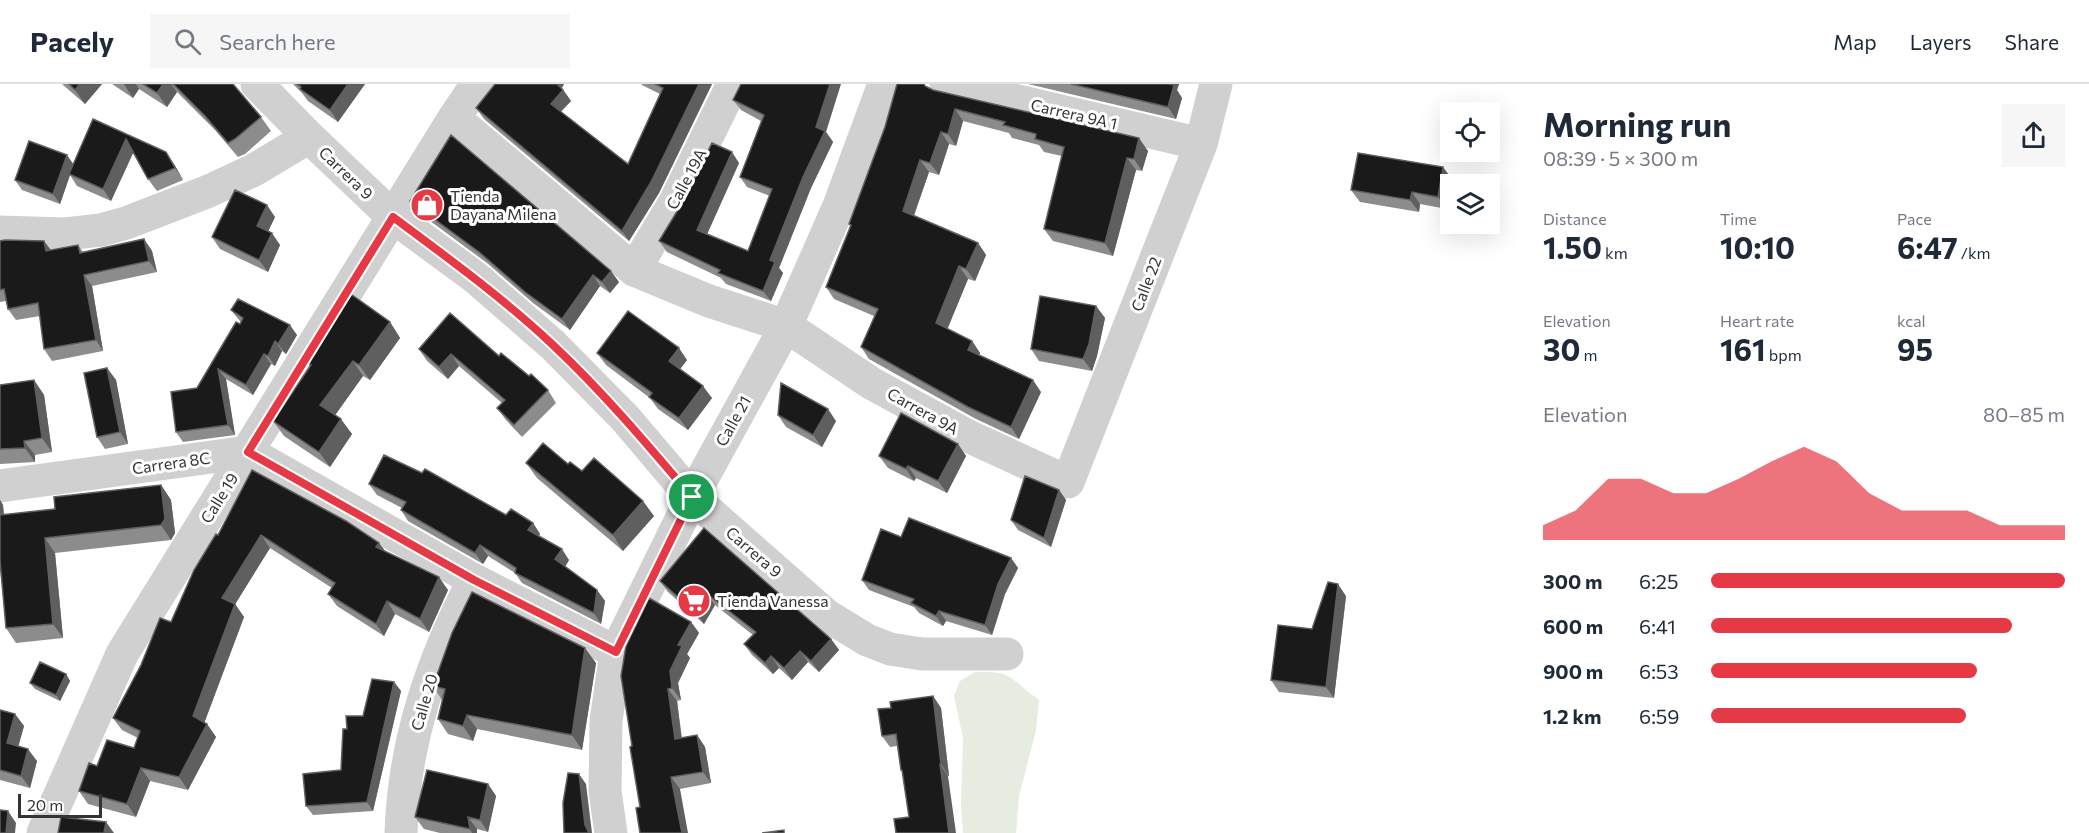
<!DOCTYPE html>
<html lang="en">
<head>
<meta charset="utf-8">
<style>
  body { margin:0; font-family:Commissioner,sans-serif; background:#f6f6f7; color:#1f2937; height:100vh; display:flex; flex-direction:column; font-size:22px; white-space:nowrap }
  * { box-sizing:border-box; margin:0 }
  p { font-size:20px; color:#747a83 }
  .icon { flex:none; width:33px; height:33px; fill:none; stroke:currentColor; stroke-width:2; stroke-linecap:round; stroke-linejoin:round }
  .map { position:relative; flex:1; overflow:hidden }
  .drawer { display:flex; flex-direction:column; background:#fff; width:570px }
  .drawer>* { flex:none }
  .fabs { position:absolute; left:1440px; top:18px; display:grid; gap:12px }
  .fabs a { display:grid; place-items:center; width:60px; height:60px; border-radius:0px; background:#fff; box-shadow:0 6px 24px #0002; font-size:30px }
  .scale { position:absolute; left:18px; bottom:15px; width:84px; box-sizing:border-box; padding-left:6px; border:3px solid #333; border-top:0; font-size:16px; line-height:21px; white-space:nowrap; color:#333; -webkit-text-stroke:4px #fff; paint-order:stroke }
  .pin { position:absolute; display:grid; place-items:center; width:51px; height:51px; color:#fff; margin:-26px; border:3px solid #fff; border-radius:50%; box-shadow:0 2px 6px #0007 }
  .round { display:grid; place-items:center; flex:none; width:63px; height:63px; border-radius:0px; background:#f6f6f7 }
  .overview { display:flex; align-items:center; justify-content:space-between; height:102px; padding:0 24px }
  h1 { font-size:33px; font-weight:700; line-height:45px }
  .metrics { display:grid; grid-template-columns:repeat(3,1fr); gap:9px; height:102px; padding:6px 24px }
  .metrics div { display:grid; align-content:center }
  .metrics b { font-size:30px; font-weight:700 }
  .metrics small { font-size:16px; font-weight:400 }
  .metrics p { font-size:16px }
  .chart { height:168px; padding:12px 24px }
  .chart p { display:flex; justify-content:space-between }
  .chart svg { width:100%; height:108px; margin-top:6px; fill:#e63946; opacity:.7 }
  ul { padding:0 24px; list-style:none; font-size:20px }
  li { display:grid; grid-template-columns:96px 72px 1fr; align-items:center; height:45px }
  li i { height:15px; border-radius:8px; background:#e63946 }
  header { display:flex; align-items:center; gap:36px; box-sizing:border-box; height:84px; padding:0 30px; background:#fff; border-bottom:2px solid #e0e1e3 }
  header strong { font-size:28px }
  nav { display:flex; gap:33px; margin-inline-start:auto; font-size:21px }
  .search { width:420px; height:54px; background:#f6f6f7; display:flex; align-items:center; gap:15px; box-sizing:border-box; padding:0 21px; border-radius:0px; color:#747a83; font-size:22px }
  main { display:flex; flex:1; min-height:0 }
  .map>svg:first-child { display:block }
</style>
</head>
<body>
<header>
<strong>Pacely</strong>
<div class="search"><svg class="icon" aria-label="search" viewBox="0 0 24 24"><circle cx="10" cy="10" r="6"/><path d="M15 15l6 6"/></svg>Search here</div>
<nav><a>Map</a><a>Layers</a><a>Share</a></nav>
</header>
<main>
<div class="map">
<svg width="1519" height="749" viewBox="0 0 1519 749">
  <rect width="100%" height="100%" fill="#fff"/>
  <!-- green -->
  <path fill="#e6ecdf" d="M975,588C1014,586 1010,596 1039,616L1036,646L1019,713L1016,749H963L961,720L963,654L954,612L960,597Z"/>
  <g fill="none" stroke-linecap="round" stroke-linejoin="round">
    <!-- minor -->
    <path stroke="#d0d0d0" stroke-width="33" d="M257,0L309,53L393,133L476,194L553,261L625,334L692,413L826,531L867,556L890,565L922,570H1007
      M946,0L1201,60
      M454,34L634,186L709,217L786,242L871,299L968,352L1068,398L1201,60L1216,0
      M0,148L65,150L101,146L126,139L209,107L254,86L309,53
      M634,186L675,118L733,0
      M0,402L248,368L474,496L616,568
      M43,749L122,570L454,34L477,0
      M401,749C404,657 432,576 474,496
      M611,749L605,707L606,637L616,568L692,413L786,242L839,122L884,0"/>
  </g>
  <!-- wall -->
  <path fill="#8c8c8c" d="M62,0H102L85,20Z
    M112,0H233L261,33L271,47L245,70L238,73L215,46L177,8L167,23L139,5L133,14Z
    M293,0H365L338,38L308,17L302,9Z
    M495,0H564L562,4L571,17L561,28L628,80L660,10L642,1L641,0H712L659,109L629,157L484,35L476,24Z
    M1028,0H1179L1177,6L1182,14L1176,35Z
    M928,3L933,6L1148,67L1142,87L1136,86L1113,172L1053,157L1044,145L1062,72L1044,68L1039,61L1012,54L1009,49L963,37L956,62L949,60L939,91L929,88L914,132L978,159L986,171L975,197L968,195L947,245L972,257L980,269L979,271L1041,308L1019,355L976,335L869,275L861,263L874,232L834,215L826,203L851,143L849,140L885,43Z
    M733,16L826,48L833,58L811,104L779,184L783,189L771,217L726,200L721,194L667,168L659,157L739,79L707,150L748,167L770,112L747,103L740,93L761,37L741,26Z
    M93,35L174,80L183,96L157,107L148,95L133,69L111,117L77,102L70,91L60,120L22,106L15,96L73,80Z
    M1452,95L1447,125L1420,120L1419,128L1360,118L1351,106Z
    M410,117L619,198L610,209L600,202L570,246L533,219L487,179L418,128Z
    M275,133L268,147L280,161L268,188L220,165L212,153Z
    M144,155L152,167L157,188L92,202L103,267L52,277L44,265L40,232L16,236L8,225L6,217L0,218V157H44L51,166L78,161L83,168Z
    M1096,222L1105,234L1097,272L1092,287L1039,277L1031,265Z
    M231,226L297,251L286,270L282,267L275,282L271,280L253,311L226,295L235,351L183,358L176,348L197,304L241,238L239,236Z
    M390,238L400,254L370,296L363,292L335,331L352,350L330,383L284,352L273,337L310,283L305,277Z
    M419,265L499,272L529,292L548,306L556,319L522,353L506,336L497,324L502,319L459,282L448,295L427,277Z
    M597,269L687,276L680,285L712,314L688,346L658,325L650,314L606,281Z
    M107,284L116,296L128,360L105,365L97,353Z
    M34,296L44,311L52,368L35,371V378L0,380V301Z
    M778,331L836,337L822,363L786,343Z
    M958,360L966,372L947,409L916,394L914,397L888,384L879,372Z
    M526,379L568,380L654,432L623,467L537,394Z
    M252,386L379,459L386,468L448,506L429,548L395,530L384,552L337,522L328,510L332,504L270,464L235,520L244,533L204,639L207,640L216,653L188,706L150,697L136,733L88,720L79,707L97,682L134,664L138,654L122,646L113,634L171,538L218,451Z
    M369,400L506,431L533,439L540,450L539,452L569,476L565,483L597,506L605,517L601,540L522,499L515,489L488,472L483,480L408,437L401,426L402,424L377,411Z
    M161,401L171,416L175,449L171,456L55,469L63,554L16,559L6,544L0,484V416L3,421L4,431L55,425Z
    M1059,406L1066,416L1051,463L1018,446L1011,436Z
    M704,444L831,555L839,566L819,588L808,578L792,596L779,584L773,590L752,571L744,560L753,551L715,521L704,540L668,508L660,497Z
    M901,453L1011,474L1018,484L1005,510L992,551L946,537L943,542L919,529L914,523L869,506L862,496Z
    M1346,512L1334,614L1279,608L1271,596L1312,545Z
    M691,538L699,549L687,570L690,574L678,599L681,616L677,617L682,654L697,651L705,663L711,699L680,705L640,723L632,662Z
    M596,579L582,666L477,645L473,657L448,650L438,635L442,616L433,602Z
    M66,590L70,597L60,617L35,605L30,599Z
    M394,598L401,607L373,727L313,731L306,722L341,686L347,645L363,632Z
    M933,612L941,624L949,692H948L909,733L903,689L901,686L897,662L890,663L882,652L891,624Z
    M0,626L15,630L24,642L18,662L37,677L30,704L0,696Z
    M488,700L496,712L488,748L477,745V749H440L424,745L415,733Z"/>
  <!-- shaded-wall -->
  <path fill="#5f5f5f" d="M80,0H102L85,20L75,6Z
    M124,0H136L139,5L133,14Z
    M163,0H171L177,8L167,23L157,9Z
    M348,0H365L338,38L330,26Z
    M555,0H564L560,7Z
    M699,0H712L659,109L629,157L622,147Z
    M830,0H841L826,48L833,58L811,104L779,184L783,189L771,217L763,207L770,176Z
    M1168,0H1179L1177,6L1182,14L1176,35L1168,23Z
    M563,6L571,17L558,30L551,20Z
    M955,25L963,37L956,62L948,50Z
    M941,48L949,60L939,91L930,79Z
    M1139,54L1148,67L1142,87L1134,75Z
    M126,55L134,67L111,117L103,105Z
    M166,68L174,80L183,96L175,84Z
    M732,68L739,79L704,157L697,146Z
    M67,71L74,81L69,90L70,91L60,120L53,110Z
    M1127,74L1136,86L1113,172L1105,159Z
    M920,76L929,88L911,139L903,127Z
    M1443,83L1452,95L1447,125L1438,113Z
    M1412,108L1420,120L1419,128L1410,116Z
    M267,121L275,133L265,154L257,142Z
    M272,149L280,161L268,188L259,176Z
    M144,155L152,167L157,188L149,177Z
    M44,157L52,168L46,167Z
    M978,159L986,171L975,197L966,185Z
    M959,182L968,195L945,251L936,239Z
    M611,187L619,198L610,209L602,198Z
    M84,191L92,202L103,267L96,256Z
    M593,191L600,202L570,246L562,235Z
    M1096,222L1105,234L1097,272L1092,287L1083,275Z
    M390,238L400,254L370,296L359,281Z
    M290,241L297,251L286,270L278,260Z
    M275,257L282,267L275,282L268,272Z
    M972,257L980,269L976,278L968,266Z
    M679,264L687,276L677,289L669,277Z
    M264,270L271,280L253,311L246,301Z
    M451,270L459,282L448,295L439,283Z
    M353,277L363,292L331,337L320,321Z
    M107,284L116,296L128,360L120,348Z
    M218,285L226,295L235,351L228,341Z
    M34,296L44,311L52,368L42,354Z
    M1033,296L1041,308L1019,355L1011,343Z
    M703,302L712,314L688,346L679,334Z
    M828,325L836,337L822,363L813,351Z
    M341,335L352,350L330,383L319,368Z
    M24,357L35,371V378L25,364Z
    M958,360L966,372L947,409L938,397Z
    M908,382L916,394L914,397L906,385Z
    M161,401L171,416L175,449L171,456L161,441Z
    M1059,406L1066,416L1051,463L1044,454Z
    M0,416L3,421L5,446L0,438Z
    M643,417L654,432L623,467L613,451Z
    M533,439L540,450L536,457L528,446Z
    M261,451L270,464L231,527L222,514Z
    M45,454L55,469L63,554L53,540Z
    M379,459L388,471L376,463Z
    M480,461L488,472L483,480L475,469Z
    M562,465L569,476L563,486L555,475Z
    M1011,474L1018,484L1005,510L992,551L985,541L998,500Z
    M439,493L448,506L429,548L420,535Z
    M1338,500L1346,512L1334,614L1326,603Z
    M597,506L605,517L601,540L594,529Z
    M707,510L715,521L704,540L696,529Z
    M387,517L395,530L384,552L376,540Z
    M235,520L244,533L202,645L193,632Z
    M939,527L946,537L943,542L936,532Z
    M691,538L699,549L687,570L690,574L678,599L681,616L672,604L670,587L678,561Z
    M831,555L839,566L819,588L811,577Z
    M585,564L596,579L582,666L572,651Z
    M800,567L808,578L792,596L784,584Z
    M771,572L779,584L773,590L765,579Z
    M66,590L70,597L60,617L56,611Z
    M394,598L401,607L373,727L367,718Z
    M668,605L677,617L683,667L675,655Z
    M933,612L941,624L949,692L941,680Z
    M15,630L24,642L16,671L7,659Z
    M467,631L477,645L473,657L463,642Z
    M207,640L216,653L188,706L179,693Z
    M697,651L705,663L711,699L703,688Z
    M28,665L37,677L30,704L21,692Z
    M940,680L948,692L956,749H949Z
    M141,684L150,697L136,733L127,720Z
    M579,690L586,700L592,749H589L585,741Z
    M671,693L680,705L688,749H682Z
    M488,700L496,712L488,748L480,736Z
    M8,727L16,739L15,749H6Z
    M468,733L477,745V749H472L470,745Z
    M106,738L114,749H104Z"/>
  <!-- building -->
  <path fill="#1a1a1a" stroke="#5f5f5f" stroke-width="1.5" d="M69,0H80L75,6Z
    M143,0H163L157,9Z
    M173,0H233L261,33L235,55L228,59L205,32Z
    M297,0H348L330,26L300,5L301,3Z
    M495,0H557L563,6L551,20L628,80L663,4L655,0H699L651,98L622,147L476,24Z
    M741,0H830L816,43L825,47L803,93L770,176L775,178L763,207L718,189L720,186L659,157L684,116L712,59L732,68L697,146L748,167L772,105L740,93L764,31L733,16Z
    M897,0H924L925,2L933,6L1139,54L1134,75L1127,74L1105,159L1044,145L1064,63L1035,55L1036,50L1003,41L1005,38L955,25L948,50L941,48L930,79L920,76L903,127L978,159L966,185L959,182L936,239L972,257L968,266L1033,296L1011,343L968,323L861,263L878,225L826,203L851,141L849,140L885,43Z
    M1071,0H1169L1174,1L1168,23Z
    M93,35L166,68L175,84L148,95L126,55L103,105L69,90Z
    M451,51L611,187L602,198L593,191L562,235L525,208L479,168L410,117Z
    M29,57L67,71L53,110L15,96Z
    M1358,69L1443,83L1438,113L1412,108L1410,116L1351,106Z
    M235,106L267,121L257,142L272,149L259,176L212,153Z
    M144,155L149,177L84,191L96,256L44,265L38,219L8,225L4,205L0,206V157L5,156L44,157L46,167L78,161L80,169Z
    M348,208L390,238L359,281L353,277L320,321L341,335L319,368L273,337L311,281L305,277Z
    M1040,212L1096,222L1089,260L1083,275L1031,265Z
    M238,215L290,241L278,260L275,257L268,272L264,270L246,301L218,285L228,341L176,348L171,308L197,304L236,238L240,240L243,234L231,226Z
    M628,227L679,264L669,277L703,302L679,334L649,313L652,309L597,269Z
    M450,229L499,272L501,269L529,292L531,290L548,306L514,341L497,324L505,316L451,270L439,283L419,265Z
    M107,284L120,348L97,353L84,289Z
    M34,296L42,354L24,357L25,364L0,365V301Z
    M781,299L828,325L813,351L778,331Z
    M901,329L958,360L938,397L908,382L906,385L879,372Z
    M543,359L568,380L570,378L582,387L594,374L643,417L613,451L526,379Z
    M384,371L422,389L425,385L506,431L511,425L533,439L528,446L562,465L555,475L597,506L594,529L515,489L516,484L480,461L475,469L401,426L406,418L369,400Z
    M252,386L346,437L379,459L376,463L439,493L420,535L387,517L376,540L328,510L335,499L261,451L222,514L235,520L193,632L207,640L179,693L141,684L127,720L79,707L89,679L97,682L107,656L134,664L140,647L113,634L141,581L160,534L171,538L194,486L216,450L218,451Z
    M1025,392L1059,406L1044,454L1011,436Z
    M161,401L165,435L161,441L45,454L53,540L6,544L0,476V431L55,425L54,413Z
    M909,434L1011,474L998,500L985,541L939,527L936,532L911,519L914,515L862,496L881,445L901,453Z
    M704,444L831,555L811,577L800,567L784,584L771,572L765,579L744,560L756,548L707,510L696,529L660,497Z
    M1328,498L1338,500L1326,603L1271,596L1278,541L1312,545Z
    M472,508L585,564L572,651L467,631L463,642L438,635L445,605L433,602L452,549Z
    M649,514L691,538L678,561L682,562L670,587L672,604L668,605L675,655L697,651L703,688L671,693L682,749H640L636,724L640,723L630,663L632,662L621,592L626,562Z
    M40,578L66,590L56,611L30,599Z
    M372,595L394,598L367,718L306,722L303,690L341,686L343,645H347L346,632H363Z
    M933,612L941,680H940L949,749H896L894,735L909,733L902,686H901L896,650L882,652L878,625L891,624L890,618Z
    M0,626L15,630L7,659L28,665L21,692L0,686Z
    M427,686L488,700L480,736L468,733L470,745L415,733Z
    M568,689L579,690L585,741L589,749H564L563,719Z
    M0,726L8,727L6,749H0Z
    M61,733L106,738L104,749H58Z
    M784,746V749H762Z"/>
  <g fill="none" stroke-linecap="round" stroke-linejoin="round">
    <!-- route casing -->
    <g stroke="#fff" stroke-width="12">
      <path id="route" d="M393,133C448,174 503,214 553,261C603,308 647,360 692,413L616,568L474,496L248,368Z"/>
    </g>
    <!-- route -->
    <use href="#route" stroke="#e63946" stroke-width="8"/>
  </g>
  <!-- icons -->
  <defs>
    <g id="shop-disc" transform="scale(1.725)"><circle r="9.5" fill="#e63946" stroke="#fff"/><path d="M-5-2.5h2.3a2.7 3.5 0 0 1 5.4 0H5L5.5 6h-11ZM-1.5-2.5h3a1.5 2.3 0 0 0-3 0Z" fill="#fff"/></g>
    <g id="supermarket-disc" transform="scale(1.725)"><circle r="9.5" fill="#e63946" stroke="#fff"/><path d="M-6-5.5h2.5l.6 2H6L4.5 2H-2.5L-4.4-4H-6ZM-1.5 3.2a1.3 1.3 0 1 0 .1 0ZM3 3.2a1.3 1.3 0 1 0 .1 0Z" fill="#fff"/></g>
  </defs>
  <g fill-rule="evenodd">
    <use href="#shop-disc" x="427" y="121"/>
    <use href="#supermarket-disc" x="694" y="517"/>
  </g>
  <g text-anchor="middle" stroke-width="6" stroke-linejoin="round" paint-order="stroke">
    <!-- street labels -->
    <g font-size="16" fill="#333" stroke="#fff">
      <text transform="translate(1074 30) rotate(13)" y="6">Carrera 9A 1</text>
      <text transform="translate(346 89) rotate(44)" y="6">Carrera 9</text>
      <text transform="translate(686 95) rotate(-62)" y="6">Calle 19A</text>
      <text transform="translate(1146 200) rotate(-69)" y="6">Calle 22</text>
      <text transform="translate(923 327) rotate(29)" y="6">Carrera 9A</text>
      <text transform="translate(733 337) rotate(-61)" y="6">Calle 21</text>
      <text transform="translate(171 379) rotate(-8)" y="6">Carrera 8C</text>
      <text transform="translate(219 414) rotate(-58)" y="6">Calle 19</text>
      <text transform="translate(754 468) rotate(41)" y="6">Carrera 9</text>
      <text transform="translate(424 618) rotate(-74)" y="6">Calle 20</text>
    </g>
    <!-- poi labels -->
    <g font-size="16" fill="#333" stroke="#fff" text-anchor="start">
      <text x="450" y="118">Tienda<tspan x="450" dy="18">Dayana Milena</tspan></text>
      <text x="717" y="523">Tienda Vanessa</text>
    </g>
  </g>
</svg>
<div class="fabs">
<a><svg class="icon" aria-label="locate" viewBox="0 0 24 24"><circle cx="12" cy="12" r="6"/><path d="M12 2v4M12 18v4M2 12h4M18 12h4"/></svg></a>
<a><svg class="icon" aria-label="layers" viewBox="0 0 24 24"><path d="M12 4l9 5-9 5-9-5zM3 14l9 5 9-5"/></svg></a>
</div>
<div class="scale">20 m</div>
<div class="pin" style="left:692px;top:413px;background:#1e9e55"><svg class="icon" aria-label="arrive" viewBox="0 0 24 24"><path d="M6 21V4h12l-3 4 3 4H6"/></svg></div>
</div>
<section class="drawer">
<div class="overview"><div><h1>Morning run</h1><p>08:39 · 5 × 300 m</p></div><a class="round"><svg class="icon" aria-label="share" viewBox="0 0 24 24"><path d="M12 15V3M7 8l5-5 5 5M5 13v7h14v-7"/></svg></a></div>
<div class="metrics">
<div><p>Distance</p><b>1.50<small> km</small></b></div>
<div><p>Time</p><b>10:10</b></div>
<div><p>Pace</p><b>6:47<small> /km</small></b></div>
</div>
<div class="metrics">
<div><p>Elevation</p><b>30<small> m</small></b></div>
<div><p>Heart rate</p><b>161<small> bpm</small></b></div>
<div><p>kcal</p><b>95</b></div>
</div>
<div class="chart"><p><span>Elevation</span>80–85 m</p>
<svg viewBox="0 0 160 44" preserveAspectRatio="none"><path d="M0 44V38L10 32L20 19L30 19L40 25L50 25L60 19L70 12L80 6L90 12L100 25L110 32L120 32L130 32L140 38L150 38L160 38V44z"/></svg>
</div>
<ul>
<li><b>300 m</b>6:25<i style="width:100%"></i></li>
<li><b>600 m</b>6:41<i style="width:85%"></i></li>
<li><b>900 m</b>6:53<i style="width:75%"></i></li>
<li><b>1.2 km</b>6:59<i style="width:72%"></i></li>
</ul>
</section>
</main>
</body>
</html>
